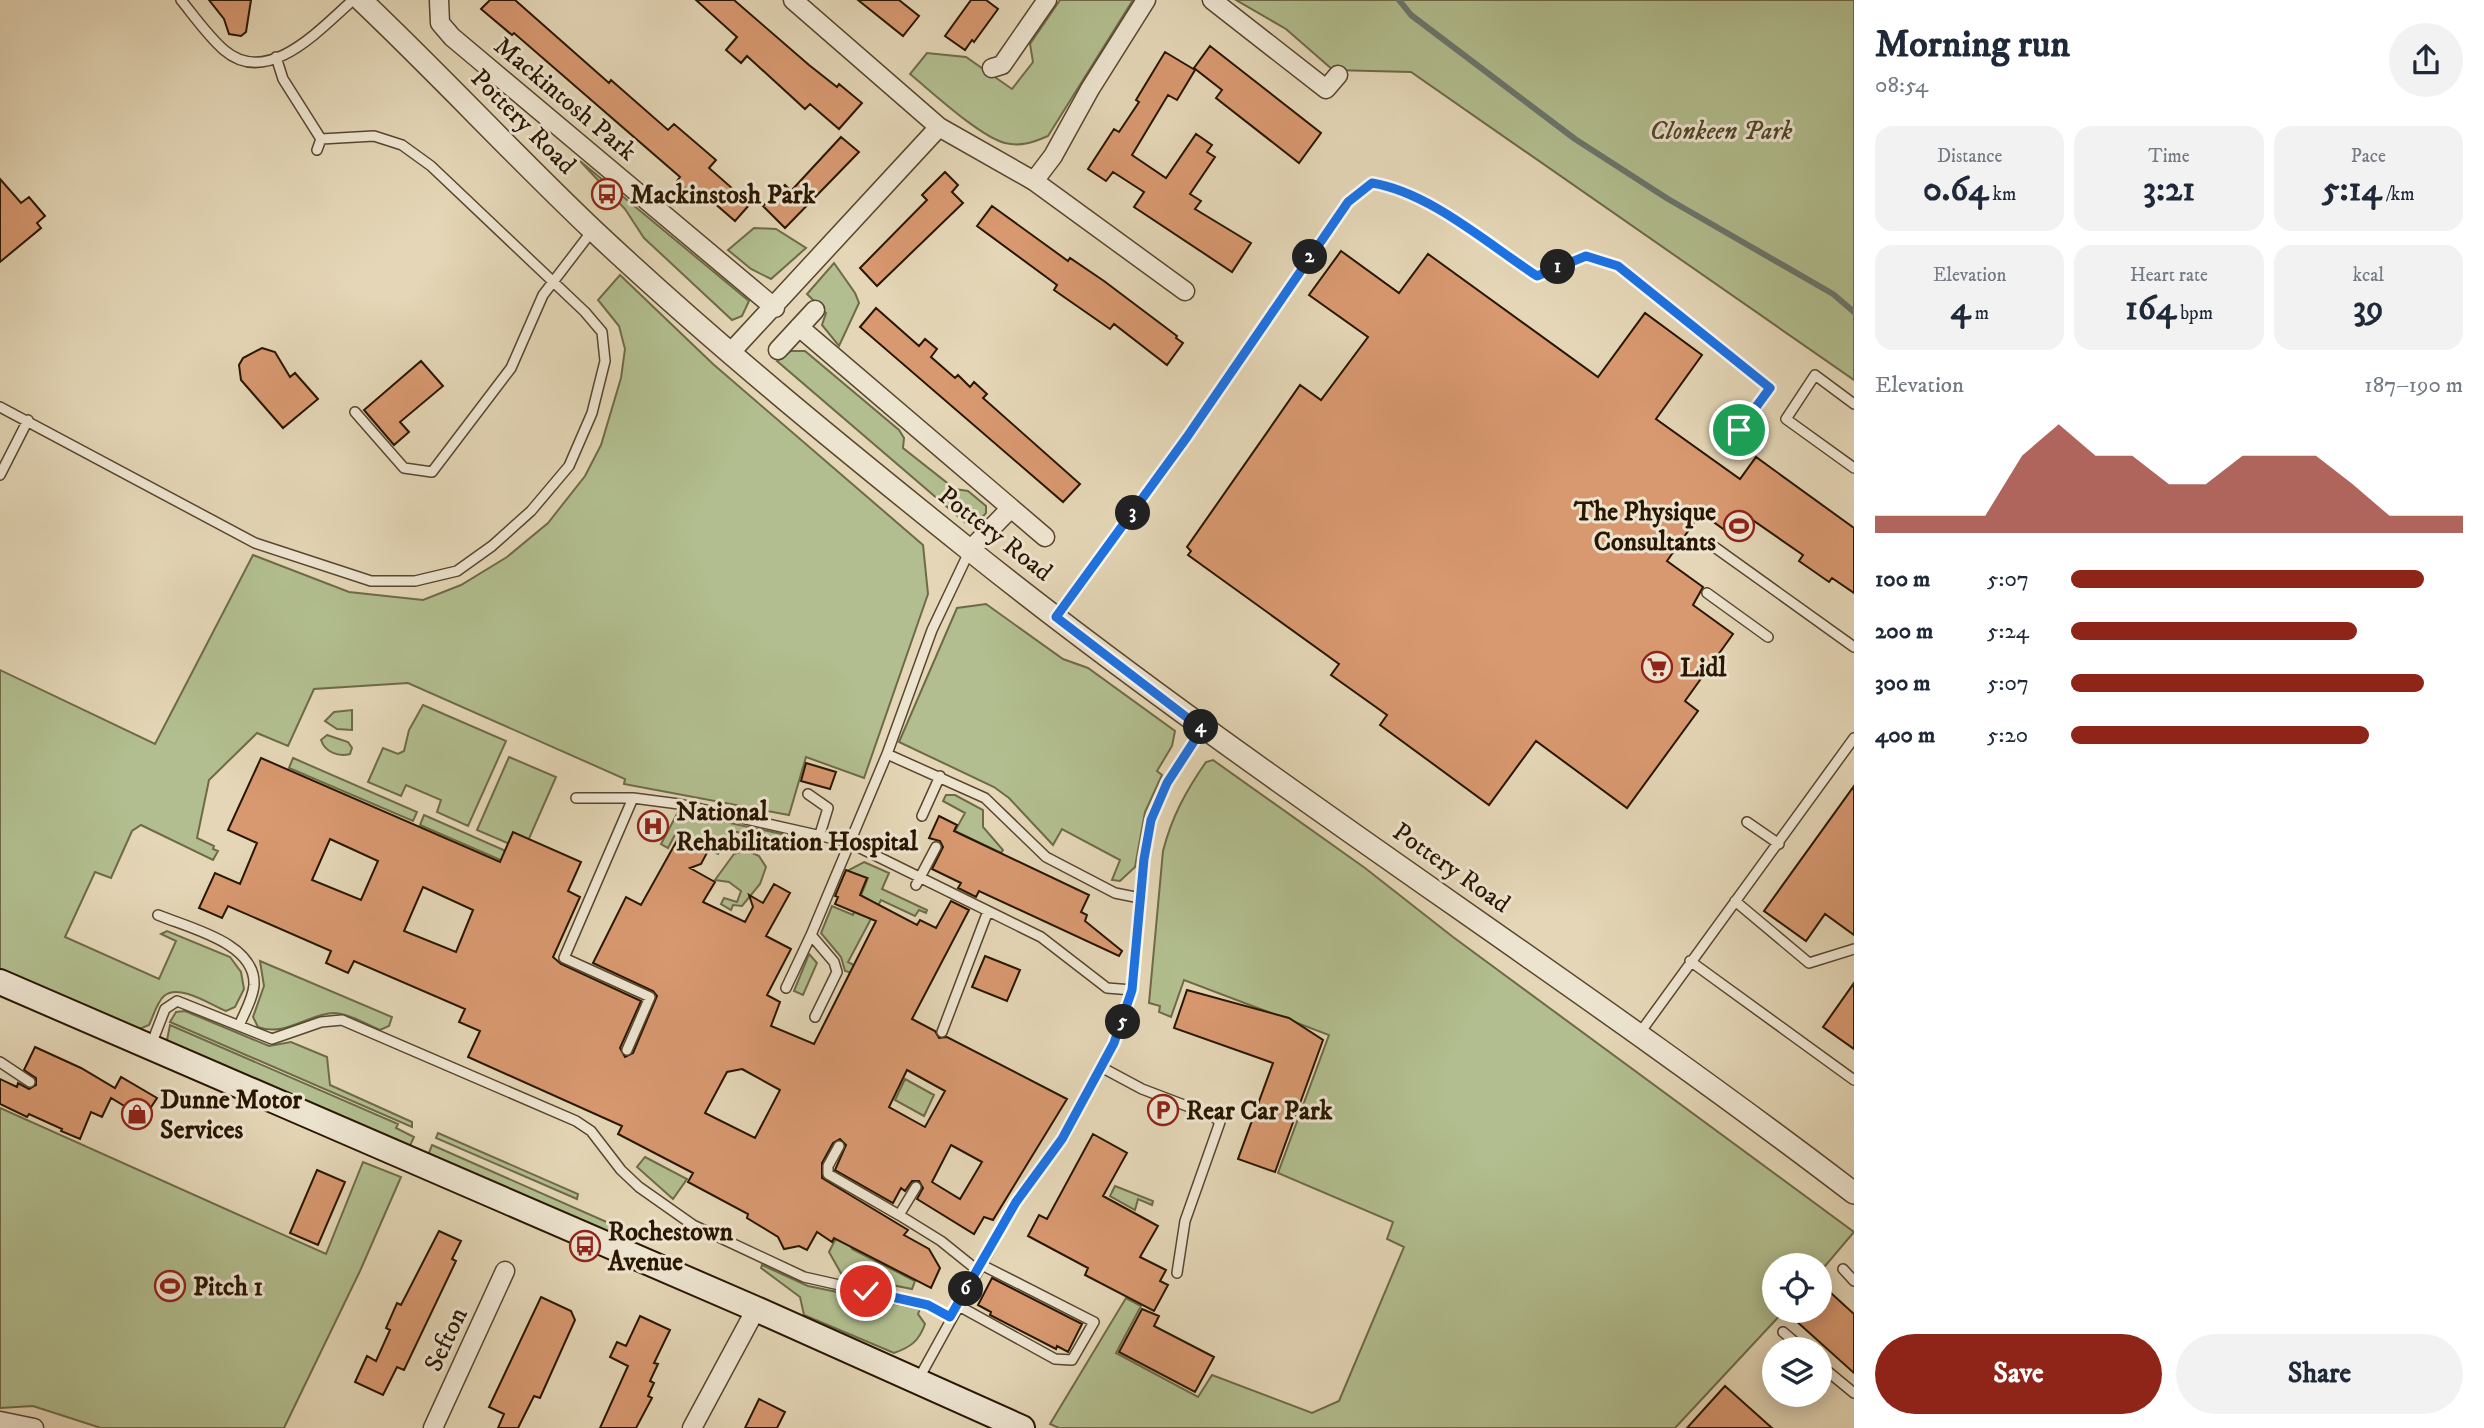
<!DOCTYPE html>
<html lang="en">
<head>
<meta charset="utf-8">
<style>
  body { margin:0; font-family:"IM FELL DW Pica",serif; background:#f2f2f3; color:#1f2937; height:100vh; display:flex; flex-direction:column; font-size:26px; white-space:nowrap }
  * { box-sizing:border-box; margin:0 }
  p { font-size:23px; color:#747a83 }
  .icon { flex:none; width:38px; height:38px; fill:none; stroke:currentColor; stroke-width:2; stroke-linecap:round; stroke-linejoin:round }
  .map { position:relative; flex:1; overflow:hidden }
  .side { display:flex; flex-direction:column; background:#fff; width:630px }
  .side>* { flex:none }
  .controls { position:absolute; left:1762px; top:1253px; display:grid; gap:14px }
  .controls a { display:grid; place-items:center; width:70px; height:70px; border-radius:50%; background:#fff; box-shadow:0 4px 18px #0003; font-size:35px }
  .pin { position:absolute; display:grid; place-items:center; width:60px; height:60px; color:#fff; margin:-30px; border:4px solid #fff; border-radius:50%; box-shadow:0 2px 7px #0007 }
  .km { position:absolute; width:35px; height:35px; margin:-18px; border-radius:50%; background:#222; color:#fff; font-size:19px; line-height:35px; text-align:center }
  .round { display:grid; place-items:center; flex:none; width:74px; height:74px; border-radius:37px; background:#f2f2f3 }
  .headline { display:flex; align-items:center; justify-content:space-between; height:119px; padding:0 21px }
  h1 { font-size:38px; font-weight:800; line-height:52px }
  .metrics { display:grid; grid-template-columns:repeat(3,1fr); gap:10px; height:119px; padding:7px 21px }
  .metrics div { display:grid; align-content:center; border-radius:18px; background:#f2f2f3; text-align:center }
  .metrics b { font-size:35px; font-weight:800 }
  .metrics small { font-size:19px; font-weight:400 }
  .metrics p { font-size:19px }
  .chart { height:196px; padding:14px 21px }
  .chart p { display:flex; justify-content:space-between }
  .chart svg { width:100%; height:126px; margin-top:7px; fill:#8f2418; opacity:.7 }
  .primary-button { display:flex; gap:14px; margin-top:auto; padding:14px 21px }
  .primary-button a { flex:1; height:80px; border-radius:42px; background:#8f2418; color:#fff; font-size:28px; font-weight:800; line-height:80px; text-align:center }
  .primary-button a+a { background:#f2f2f3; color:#1f2937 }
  ul { padding:0 21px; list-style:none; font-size:23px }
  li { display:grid; grid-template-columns:112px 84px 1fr; align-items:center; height:52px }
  li i { height:18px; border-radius:9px; background:#8f2418 }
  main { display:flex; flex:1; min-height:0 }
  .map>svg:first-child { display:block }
</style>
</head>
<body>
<main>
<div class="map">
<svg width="1854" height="1428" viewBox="0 0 1854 1428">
  <rect width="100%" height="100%" fill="#e4d6b6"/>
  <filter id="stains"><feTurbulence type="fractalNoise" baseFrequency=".00286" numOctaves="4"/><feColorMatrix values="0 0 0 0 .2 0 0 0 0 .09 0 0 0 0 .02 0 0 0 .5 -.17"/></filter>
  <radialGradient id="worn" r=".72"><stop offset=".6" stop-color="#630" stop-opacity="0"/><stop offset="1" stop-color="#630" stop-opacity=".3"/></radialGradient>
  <!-- green -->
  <path fill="#b2be8f" stroke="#6e6a48" stroke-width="2" d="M1060,0H1133L1048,136C1034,142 1021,147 1005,143C979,136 932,92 910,74L927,53L966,57L1012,89L1033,62L1030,44Z
    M1236,0H1854V380L1411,72L1333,70L1286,29Z
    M580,161L749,301L742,316L732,320L644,238L625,209Z
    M754,228L776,229L806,248L771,279L751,269L728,250Z
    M834,263L855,293L859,303L839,346L822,325L826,313L807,294Z
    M620,275L713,364L923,545L928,594L864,778L806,757L789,815L624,784L625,779L408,683L314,689L288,746L257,733L209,780L197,838L214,846L213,849L218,851L213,860L141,825L132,831L111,878L95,872L65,937L159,979L176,941L161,934L167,931L230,957L241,972L244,989L235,1007L226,1011C211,1005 179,983 164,996C157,1002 153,1017 149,1025L137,1030L0,970V670L155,744L253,555L349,592L423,600L461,585L507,557L548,523L585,476L601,445L621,378L625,349L619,326L598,300Z
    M791,351H805L899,430L904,438L903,448L955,489L968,491L986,506V513L980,520L967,524L777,361Z
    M986,604L1063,659L1088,668L1175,731L1172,746L1157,771L1162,775L1145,812L1135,867L1120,881L1112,880L1120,860L1062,829L1053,845L1009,798L994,787L899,742L957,608Z
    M423,705L506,741L468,826L437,812L441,800L406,785L401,796L368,782L383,748L398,754L404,751L409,730Z
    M352,710V730L337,729L325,721L334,712Z
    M327,735L348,742L352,748L350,754C338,757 325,752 321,740Z
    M509,757L556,777L524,850L477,830Z
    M293,758L417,812L413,821L289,768Z
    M1213,760L1365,868L1453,937L1854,1232L1820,1272V1265H1774V1311H1784L1675,1428H1059L1050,1424L1126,1298L1141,1306L1116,1353L1198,1397L1212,1375L1312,1413L1339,1401L1404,1247L1387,1239L1393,1222L1278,1173L1329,1035L1184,980L1171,1017L1159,1012L1160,1006L1149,1003L1163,851C1172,816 1186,791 1206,762Z
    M946,795H955L983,810V827L1003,850L1001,853L955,831L965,813L943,801Z
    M678,812L810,840L809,848L732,831L718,854L710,850L711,847L678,829L668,848L661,844Z
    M424,815L515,855L512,865L420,825Z
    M746,850L759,856L766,867L760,884L742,906L733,905L731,910L721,904L724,898L737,902L741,891L729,882L715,880L734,854Z
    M864,862L889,873L882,889L927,910L926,913L919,910L915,916L881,900L848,962L872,975L871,978L845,971L841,957L821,933L832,906L853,915L868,878L847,871Z
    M809,954L817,963L803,995L794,991Z
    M260,961L392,1017L389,1026L380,1030C366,1024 348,1013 333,1013C306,1015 285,1037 258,1027L253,1017L264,986Z
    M185,1011L269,1046L291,1042L327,1057L330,1085L412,1122V1127L170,1022L176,1012Z
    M170,1025L398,1124L396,1128L414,1137L408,1150L175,1047L167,1040Z
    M905,1079L934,1095L924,1116L895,1100Z
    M0,1108L326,1254L363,1162L401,1177L360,1271L284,1428H101L33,1406L0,1408Z
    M438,1133L578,1194L577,1199L436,1138Z
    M432,1145L627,1231L622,1232L619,1241L427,1158Z
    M645,1157L687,1179L673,1199L637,1167Z
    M1115,1186L1153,1201L1152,1205L1138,1199L1135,1210L1110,1196Z
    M842,1237L849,1241L852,1249L915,1281L912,1289L842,1275L829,1252L835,1240Z
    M762,1265L808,1286L920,1309L918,1314L925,1324C919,1341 911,1347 894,1353L804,1315L800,1297L761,1268Z"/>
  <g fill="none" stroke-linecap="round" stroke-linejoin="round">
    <!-- stream -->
    <path stroke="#6b776d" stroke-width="6" d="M1399,0L1411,15L1575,139L1668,199L1833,294L1854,312"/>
  </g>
  <!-- building -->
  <path fill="#d89870" stroke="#291600" stroke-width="2" fill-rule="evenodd" d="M209,0H251L246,32L241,36L229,34L224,19Z
    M490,0H515L609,83L611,80L668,130L674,124L716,160L709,168L750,204L735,221L698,189L693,195L677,181L680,177L514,33L512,35L481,9Z
    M696,0H734L809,65L837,87L839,84L862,103L839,129L810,104L805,109L747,56L741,63L726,50L737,37Z
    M858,0H899L919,16L903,36Z
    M971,0H986L998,9L974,42L972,40L965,50L945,36Z
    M1210,46L1321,133L1299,163L1216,98L1222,90L1194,68Z
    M1165,52L1195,70L1177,100L1168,95L1132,155L1166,178L1196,134L1212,145L1207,152L1215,157L1190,194L1201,201L1195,209L1251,243L1232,272L1134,207L1144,192L1113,172L1106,181L1088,169L1114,129L1119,132L1139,102L1136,100Z
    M841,137L859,152L785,228L763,206L785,185L791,191Z
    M945,172L958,185L952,192L963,203L877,286L860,268L927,200L922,195Z
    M0,179L21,203L29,197L45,216L37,223L41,228L0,262Z
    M992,206L1068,261L1070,258L1104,281L1177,336L1176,338L1183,343L1167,365L1114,324L1110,329L1054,290L1057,285L977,226Z
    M1341,251L1399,293L1428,254L1598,377L1645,313L1702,355L1656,419L1740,479L1756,457L1854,528V593L1832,578L1829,582L1799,561L1803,555L1751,519L1737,539L1701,513L1667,561L1703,587L1693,605L1733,634L1685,701L1698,711L1627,808L1536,741L1489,805L1380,725L1387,715L1331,675L1339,664L1188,555L1191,551L1187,547L1300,385L1321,400L1368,337L1309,295Z
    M876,308L919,346L925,339L937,349L931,357L955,378L958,375L970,387L974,382L987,394L983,398L1080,484L1063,502L860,327Z
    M262,348L275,352L290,377L295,373L318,399L283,428L241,380L239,365L243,358Z
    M421,361L443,386L400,422L409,432L394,445L364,410Z
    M261,758L500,862L513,832L581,862L568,891L580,897L553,957L561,964L641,1001L620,1048L625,1057L633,1053L657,996L653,991L593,963L626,897L641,905L680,835L709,849L701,864L690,868L715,882L703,902L745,922L753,907L749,895L763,903L774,884L790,893L766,936L791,949L767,995L780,1002L771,1026L814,1044L876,921L835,904L838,897L835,896L846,870L867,878L860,895L917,925L920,920L936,928L951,901L969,910L912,1019L935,1031L939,1038L947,1037L1067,1099L993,1220L984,1217L974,1234L917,1199L923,1188L919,1181H912L905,1191L901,1188L893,1203L835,1170L846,1145L840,1139L833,1143L822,1163V1178L908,1230L904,1235L929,1249L940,1268L931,1288L834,1238L832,1242L817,1232L807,1250L799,1246L784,1249L778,1237L747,1218L748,1214L688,1182L693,1173L618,1134L622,1126L468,1057L480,1031L459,1022L465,1009L354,961L348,973L326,963L331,951L228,906L222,918L199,908L215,873L240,884L257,843L228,830ZM330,839L378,861L361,900L312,880ZM423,887L473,910L456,952L404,931ZM742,1069L780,1090L755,1138L705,1113L727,1072ZM907,1070L945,1091L925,1127L889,1107ZM951,1145L982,1162L960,1199L932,1182Z
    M806,763L836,772L830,789L801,781Z
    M1854,786V935L1825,914L1806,941L1764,911Z
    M939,816L957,825L954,831L1089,895L1081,912L1087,915L1085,921L1122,951L1119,956L979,891L976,897L958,888L961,883L932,869L943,847L940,841L929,838Z
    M985,956L1020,970L1007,1001L972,987Z
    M1854,983V1049L1823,1027Z
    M1187,990L1289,1018L1323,1040L1275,1172L1238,1159L1273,1063L1174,1028Z
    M35,1047L81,1068L115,1088L121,1077L157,1098L144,1118L111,1098L102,1117L91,1112L80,1139L61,1131L62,1129L29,1114L27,1117L0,1104V1079L17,1087L18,1083L29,1089L36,1085V1078L24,1070Z
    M1093,1134L1127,1153L1103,1196L1158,1226L1140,1257L1166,1270L1160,1281L1168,1285L1154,1311L1085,1275L1088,1268L1028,1236L1039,1215L1047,1219Z
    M317,1170L345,1182L318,1245L290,1233Z
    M439,1231L461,1241L452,1259L456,1261L404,1370L397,1367L383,1395L355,1382L367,1356L376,1361L390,1330L386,1328L397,1303L401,1305Z
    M992,1278L1082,1324L1068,1352L1057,1346L1056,1349L990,1315L991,1312L978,1305Z
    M1820,1283L1854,1314V1373L1785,1311H1820Z
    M541,1297L571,1311L575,1320L540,1398L534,1396L518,1428H498L504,1414L489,1407Z
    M1142,1309L1159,1316L1154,1326L1214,1357L1195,1392L1119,1352Z
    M640,1316L670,1330L654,1363L658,1364L650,1381L654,1383L648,1396L652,1398L636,1428H600L628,1366L610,1357L617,1342L626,1346Z
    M1725,1386L1772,1428H1687Z
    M759,1399L785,1412L777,1428H745Z"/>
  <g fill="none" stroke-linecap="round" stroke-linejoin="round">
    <!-- service casing -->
    <g stroke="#58462e" stroke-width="12">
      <path id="service" d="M181,0C194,16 208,36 224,50C268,88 320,29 353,0
        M276,57L283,79L321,139L317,150
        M1854,404L1815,375L1786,419L1854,468
        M0,407L255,543L371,581H415L457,571L492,546L531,511L569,466L592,413L605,361L602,332L585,312L431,166L402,145L374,136L321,139
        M355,412L404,468L432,472L511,368L543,295L592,231
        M0,475L28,420
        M1713,546L1854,647
        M1707,593L1768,637
        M1057,616L1187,437L1348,202L1372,183C1429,191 1488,244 1537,276L1586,256L1618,266L1770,388L1739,430
        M887,754L985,798L1046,857L1115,893L1140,898
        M808,794L828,808L820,834
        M576,798H633
        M922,816L940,776
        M1747,822L1779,844
        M916,885L936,847
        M1735,901L1809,963L1854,949
        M158,915C189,928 256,943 254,985C253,999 244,1013 239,1026
        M1690,961L1854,1080
        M786,988L811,935
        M815,1017L837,972L834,962L811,935L887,754L932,630L969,552
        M942,1032L988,911
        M1639,1034L1854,738
        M151,1045L165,1009L177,1001L272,1039L321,1022L342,1020L576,1121L591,1131L621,1170L639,1187L693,1225L804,1277L928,1305L950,1317
        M627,1050L650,997L564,958L633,798L679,804L848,842L1041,937L1107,988L1132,990
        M0,1062L30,1082
        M1101,1067L1142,1089L1213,1116L1220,1122L1185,1221L1177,1273
        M839,1146L828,1166V1174L899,1215
        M916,1187L899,1215L941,1241L977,1270
        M1843,1269L1854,1281
        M957,1305L1055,1359L1072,1360L1094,1322L980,1264
        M1783,1332L1803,1349
        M1820,1365L1854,1393
        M918,1380L1016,1202L1063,1139L1114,1043L1132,990L1144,859L1151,820L1167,783L1202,729"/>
    </g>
    <!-- minor casing -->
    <g stroke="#58462e" stroke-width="21">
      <path id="minor" d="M439,0L440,23L452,37L775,308
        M793,0L939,127L1034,181L1185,291
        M1212,0L1326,89L1338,75
        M992,68L1002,65L1047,0
        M1034,181L1053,156L1090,89L1146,0
        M799,327L1045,537
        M778,350L815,310
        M731,352L939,127
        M970,550L1010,509
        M0,1421L34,1428
        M433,1428L505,1271
        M692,1428L756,1309"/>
    </g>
    <!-- tertiary casing -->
    <g stroke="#58462e" stroke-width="24">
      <path id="tertiary" d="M361,0C440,75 514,155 593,230C712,342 840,446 967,548C1253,777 1564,971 1854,1193"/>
    </g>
    <!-- secondary casing -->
    <g stroke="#291600" stroke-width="28">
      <path id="secondary" d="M0,982L756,1309L1022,1428"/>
    </g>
    <!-- service -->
    <use href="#service" stroke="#ede4d0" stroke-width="9"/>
    <!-- minor -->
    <use href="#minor" stroke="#ede4d0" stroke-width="18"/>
    <!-- tertiary -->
    <use href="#tertiary" stroke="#ede4d0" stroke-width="21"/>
    <!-- secondary -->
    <use href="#secondary" stroke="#ede4d0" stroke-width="24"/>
  </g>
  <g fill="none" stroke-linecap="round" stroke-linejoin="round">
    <!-- route casing -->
    <g stroke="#fff" stroke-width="14">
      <path id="route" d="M866,1291L928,1305L950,1317L1016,1202L1062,1139L1114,1043L1132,990L1144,859L1151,820L1167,783L1202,729L1056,617L1187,437L1348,202L1372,183C1429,192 1488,244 1537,276L1586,256L1618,266L1770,388L1739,430"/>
    </g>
    <!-- route -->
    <use href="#route" stroke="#1a73e8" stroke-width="9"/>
  </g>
  <!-- icons -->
  <defs>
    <g id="bus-ring" transform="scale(1.575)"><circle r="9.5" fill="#ede4d0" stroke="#8f2418" stroke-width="1.5"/><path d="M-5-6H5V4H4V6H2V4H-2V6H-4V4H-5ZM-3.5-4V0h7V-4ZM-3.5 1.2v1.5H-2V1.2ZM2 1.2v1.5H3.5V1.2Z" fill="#8f2418"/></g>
    <g id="stadium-ring" transform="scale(1.575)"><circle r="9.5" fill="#ede4d0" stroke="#8f2418" stroke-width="1.5"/><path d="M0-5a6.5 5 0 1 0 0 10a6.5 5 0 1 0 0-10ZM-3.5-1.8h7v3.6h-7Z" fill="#8f2418"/></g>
    <g id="supermarket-ring" transform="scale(1.575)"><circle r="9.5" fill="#ede4d0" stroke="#8f2418" stroke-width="1.5"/><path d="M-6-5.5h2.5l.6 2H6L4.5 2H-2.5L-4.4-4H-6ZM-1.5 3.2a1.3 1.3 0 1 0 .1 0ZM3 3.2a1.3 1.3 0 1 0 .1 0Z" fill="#8f2418"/></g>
    <g id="hospital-ring" transform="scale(1.575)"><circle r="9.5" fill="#ede4d0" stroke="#8f2418" stroke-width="1.5"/><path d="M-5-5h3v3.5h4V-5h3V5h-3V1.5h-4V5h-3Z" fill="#8f2418"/></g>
    <g id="parking-ring" transform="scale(1.575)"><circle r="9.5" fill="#ede4d0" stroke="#8f2418" stroke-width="1.5"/><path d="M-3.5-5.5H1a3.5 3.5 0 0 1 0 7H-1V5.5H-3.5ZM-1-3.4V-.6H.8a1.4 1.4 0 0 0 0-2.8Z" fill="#8f2418"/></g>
    <g id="shop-ring" transform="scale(1.575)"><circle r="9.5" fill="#ede4d0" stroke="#8f2418" stroke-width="1.5"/><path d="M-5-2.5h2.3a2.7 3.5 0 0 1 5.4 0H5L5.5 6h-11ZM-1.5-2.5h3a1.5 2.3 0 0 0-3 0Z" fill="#8f2418"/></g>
  </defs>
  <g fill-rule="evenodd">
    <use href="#bus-ring" x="607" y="194"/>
    <use href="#stadium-ring" x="1739" y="526"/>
    <use href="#supermarket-ring" x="1657" y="667"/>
    <use href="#hospital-ring" x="653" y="826"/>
    <use href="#parking-ring" x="1163" y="1110"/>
    <use href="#shop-ring" x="137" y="1114"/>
    <use href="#bus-ring" x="585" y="1246"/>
    <use href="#stadium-ring" x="170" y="1286"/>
  </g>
  <g text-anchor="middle" stroke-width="6" stroke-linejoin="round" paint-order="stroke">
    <!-- street labels -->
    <g font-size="26" fill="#291600" stroke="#ede4d0">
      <text transform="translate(566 98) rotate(40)" y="9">Mackintosh Park</text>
      <text transform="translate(524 121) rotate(45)" y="9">Pottery Road</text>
      <text transform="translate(996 533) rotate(38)" y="9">Pottery Road</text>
      <text transform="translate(1452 867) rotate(35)" y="9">Pottery Road</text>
      <text transform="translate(445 1339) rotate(-65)" y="9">Sefton</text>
    </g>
    <!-- park labels -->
    <g font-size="26" font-style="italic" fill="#52482b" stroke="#ede4d0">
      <text x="1721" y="139">Clonkeen Park</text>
    </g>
    <!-- poi labels -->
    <g font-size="26" font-weight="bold" fill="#291600" stroke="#ede4d0" text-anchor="start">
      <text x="630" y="203">Mackinstosh Park</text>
      <text x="1716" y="520" text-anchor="end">The Physique<tspan x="1716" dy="30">Consultants</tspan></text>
      <text x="1680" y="676">Lidl</text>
      <text x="676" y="820">National<tspan x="676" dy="30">Rehabilitation Hospital</tspan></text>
      <text x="160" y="1108">Dunne Motor<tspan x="160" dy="30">Services</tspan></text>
      <text x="1186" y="1119">Rear Car Park</text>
      <text x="608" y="1240">Rochestown<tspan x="608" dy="30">Avenue</tspan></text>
      <text x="193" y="1295">Pitch 1</text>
    </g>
  </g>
  <rect width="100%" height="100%" filter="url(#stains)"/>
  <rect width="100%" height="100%" fill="url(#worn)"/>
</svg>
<div class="controls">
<a><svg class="icon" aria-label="locate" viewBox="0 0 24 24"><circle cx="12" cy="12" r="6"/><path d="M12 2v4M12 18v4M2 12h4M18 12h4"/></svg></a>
<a><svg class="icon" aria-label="layers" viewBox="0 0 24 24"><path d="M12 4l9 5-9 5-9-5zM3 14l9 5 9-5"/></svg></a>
</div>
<div class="pin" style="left:1739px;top:430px;background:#1e9e55"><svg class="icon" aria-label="arrive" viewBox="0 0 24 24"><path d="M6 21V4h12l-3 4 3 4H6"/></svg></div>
<div class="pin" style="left:866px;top:1291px;background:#d93025"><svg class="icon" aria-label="check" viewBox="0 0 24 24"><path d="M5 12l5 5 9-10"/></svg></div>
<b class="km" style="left:1558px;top:267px">1</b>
<b class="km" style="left:1310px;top:257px">2</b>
<b class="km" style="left:1133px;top:513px">3</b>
<b class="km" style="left:1201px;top:727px">4</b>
<b class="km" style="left:1123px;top:1022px">5</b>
<b class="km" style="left:966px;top:1289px">6</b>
</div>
<section class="side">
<div class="headline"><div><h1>Morning run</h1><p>08:54</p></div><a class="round"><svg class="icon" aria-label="share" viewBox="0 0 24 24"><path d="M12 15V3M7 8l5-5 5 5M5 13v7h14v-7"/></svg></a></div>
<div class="metrics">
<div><p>Distance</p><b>0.64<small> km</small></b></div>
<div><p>Time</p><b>3:21</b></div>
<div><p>Pace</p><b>5:14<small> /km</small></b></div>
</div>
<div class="metrics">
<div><p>Elevation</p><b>4<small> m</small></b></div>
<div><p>Heart rate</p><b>164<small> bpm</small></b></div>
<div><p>kcal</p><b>39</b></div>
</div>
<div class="chart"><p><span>Elevation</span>187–190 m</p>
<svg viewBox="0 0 160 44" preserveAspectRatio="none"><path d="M0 44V38L10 38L20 38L30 38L40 17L50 6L60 17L70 17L80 27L90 27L100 17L110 17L120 17L130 27L140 38L150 38L160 38V44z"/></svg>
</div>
<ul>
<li><b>100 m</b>5:07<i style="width:90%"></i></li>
<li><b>200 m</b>5:24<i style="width:73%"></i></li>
<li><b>300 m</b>5:07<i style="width:90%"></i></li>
<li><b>400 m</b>5:20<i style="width:76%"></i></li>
</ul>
<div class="primary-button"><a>Save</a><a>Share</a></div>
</section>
</main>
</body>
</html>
